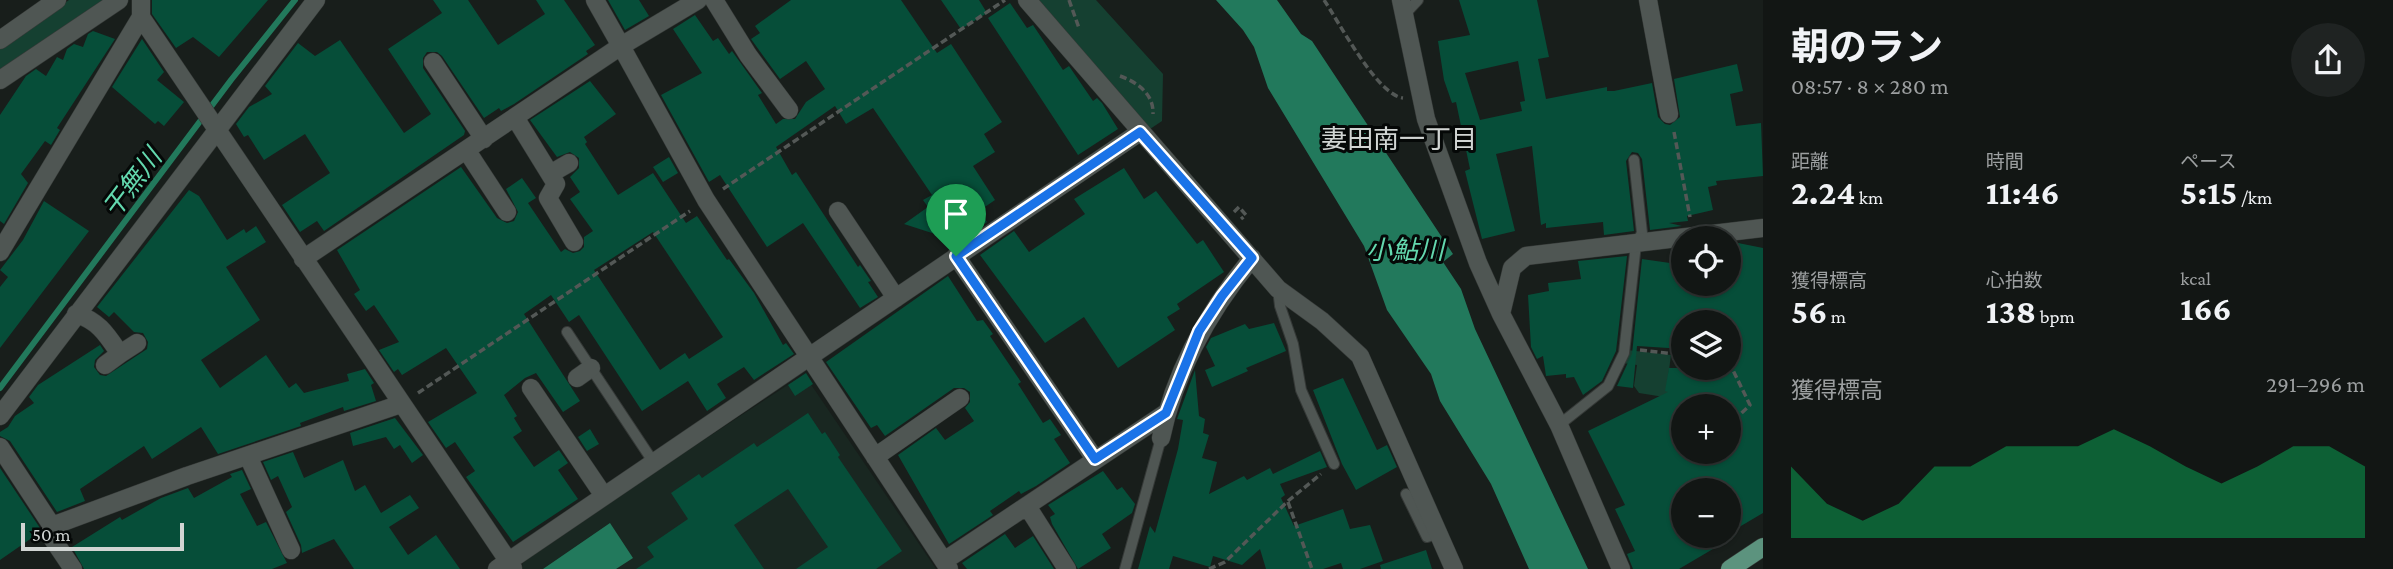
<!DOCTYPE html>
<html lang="ja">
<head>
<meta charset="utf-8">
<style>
  body { margin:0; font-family:"Crimson Pro","Noto Sans JP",serif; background:#1f2322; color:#f1f3f6; height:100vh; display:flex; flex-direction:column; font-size:26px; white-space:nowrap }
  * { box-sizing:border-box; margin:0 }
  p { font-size:23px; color:#9c9fa0 }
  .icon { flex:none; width:38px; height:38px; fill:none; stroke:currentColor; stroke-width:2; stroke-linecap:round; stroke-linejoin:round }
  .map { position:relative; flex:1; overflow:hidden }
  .details { display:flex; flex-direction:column; background:#121614; width:630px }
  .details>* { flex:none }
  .controls { position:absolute; left:1671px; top:226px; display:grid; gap:14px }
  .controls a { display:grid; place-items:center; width:70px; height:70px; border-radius:50%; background:#121614; box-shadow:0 2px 5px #0004,0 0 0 2px #313534; font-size:35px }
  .scale { position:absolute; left:21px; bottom:18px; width:163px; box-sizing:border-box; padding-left:7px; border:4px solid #d1d5d3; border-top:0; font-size:19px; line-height:24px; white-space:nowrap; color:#d1d5d3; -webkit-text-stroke:5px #050807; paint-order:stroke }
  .pin { position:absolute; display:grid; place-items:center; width:60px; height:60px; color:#fff; margin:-72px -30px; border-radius:50% 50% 50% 0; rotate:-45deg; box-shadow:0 0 7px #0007 }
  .pin .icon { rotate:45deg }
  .round { display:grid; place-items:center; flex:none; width:74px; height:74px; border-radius:37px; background:#1f2322 }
  .headline { display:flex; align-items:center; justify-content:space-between; height:119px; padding:0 28px }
  h1 { font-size:38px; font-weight:700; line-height:52px }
  .stats { display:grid; grid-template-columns:repeat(3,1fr); gap:10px; height:119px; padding:7px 28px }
  .stats div { display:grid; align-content:center }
  .stats b { font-size:35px; font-weight:700 }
  .stats small { font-size:19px; font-weight:400 }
  .stats p { font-size:19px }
  .chart { height:196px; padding:14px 28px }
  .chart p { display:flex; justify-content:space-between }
  .chart svg { width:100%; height:126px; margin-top:7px; fill:#0b8043; opacity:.7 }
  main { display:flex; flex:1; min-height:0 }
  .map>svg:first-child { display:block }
</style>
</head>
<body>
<main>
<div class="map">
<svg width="1763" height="569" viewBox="0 0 1763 569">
  <rect width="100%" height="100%" fill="#181e1b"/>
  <!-- built -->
  <path fill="#192721" d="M797,379L810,383L936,569H522L523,558Z"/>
  <!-- green -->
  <path fill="#154031" d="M69,0H111L0,73V47Z
    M1034,0H1096L1163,74L1162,121L1147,131Z
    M1627,350L1671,355L1667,385L1683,400L1639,393L1634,386L1637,365L1623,363Z"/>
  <!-- water -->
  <path fill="#22795c" d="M1216,0H1277L1301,34L1312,41L1453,254L1443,262L1461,289L1475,329L1588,569H1529L1491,484L1440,401L1431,374L1387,310L1364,246L1268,88L1254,47L1243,30Z
    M610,523L633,558L616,569H543Z"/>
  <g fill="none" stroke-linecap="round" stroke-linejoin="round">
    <!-- stream -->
    <path stroke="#22795c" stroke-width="6" d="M0,388L231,80L295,0"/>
  </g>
  <!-- building -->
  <path fill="#064e39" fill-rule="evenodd" d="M152,0H268L219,57L193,37L176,48L152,14Z
    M433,0H468L498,45L545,14L536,0H564L595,45L586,51L588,54L514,104L501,111L499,108L484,118L442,56L437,52H427L423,58V68L465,131L464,135L324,231L317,221L300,232L282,205L330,173L305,134L264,160L248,135L244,137L236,124L249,107L272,94L265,86L298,43L315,56L340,40L404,133L431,114L388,49L442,13Z
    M608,0H639L649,16L625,30Z
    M791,0H901L937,53L951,44L1002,122L984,134L995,152L973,166L995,200L979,211L987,222L956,243L946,226L935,234L904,224L928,207L923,200L932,195L873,108L846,124L835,106L776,147L792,175L796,172L858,267L860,265L871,281L868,282L878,297L860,308L803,223L767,247L720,175L709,182L661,95L702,73L673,29L695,15L713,41L718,38L729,54L732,51L762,93L758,95L776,124L783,119H795L806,102L825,89L806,61L780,79L751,39L760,33L755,26Z
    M941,0H979L987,13L961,29Z
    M1459,0H1537L1549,57L1538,59L1546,99L1607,87V91H1614L1652,83L1658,117L1665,124L1670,125L1680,117L1674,79L1737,64L1743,91L1730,94L1736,126L1761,123L1763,176L1716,181L1717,185L1708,187L1713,210L1687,216L1688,221L1669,223L1682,226L1650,230L1642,159L1638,153L1632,152L1626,161L1634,231L1604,235L1603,222L1546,228V223L1541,225L1532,146L1496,154L1515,231L1482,239L1465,171L1470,169L1456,102L1452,103L1444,80L1438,41L1470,35ZM1518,61L1525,101L1520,102L1522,111L1480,120L1465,73Z
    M1010,3L1027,28L1033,25L1063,70L1069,66L1093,101L1097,98L1102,103L1118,129L1078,155L988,18Z
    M93,31L115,39L57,128L60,130L51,145L45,141L21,174L28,183L4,224L0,221V115L26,76L36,69L46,76L57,57L63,60L67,49L74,44L83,47L88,34Z
    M142,39L164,72L157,80L184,102L164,126L158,121L155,124L112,87Z
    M590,81L616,114L584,137L587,142L585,144L618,195L653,173L686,223L697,216L727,260L729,259L754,293L783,345L786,343L794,354L754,380L744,367L717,384L726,398L707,411L688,381L642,411L579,315L569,322L551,295L524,314L580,401L563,412L536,373L525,378L504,395L517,416L514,418L522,431L513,437L534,467L559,450L568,463L558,470L578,499L513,542L466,477L475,471L455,442L446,448L428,422L477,393L446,348L402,375L398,369L394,372L379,350L399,342L374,305L366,311L354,294L360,290L337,250L461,167L497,218L507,223L514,221L518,212L506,189L522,178L536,198L528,203L561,252L565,249L573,253L580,251L584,247V237L593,231L570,199L580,192L570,177L579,168V158L570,152L557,157L530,120ZM653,232L723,337L689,359L685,353L660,370L594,270Z
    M669,157L678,173L663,182L653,167Z
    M1124,168L1144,199L1156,191L1197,244L1203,240L1224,272L1177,304L1180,309L1167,317L1175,330L1118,368L1084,317L1045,343L980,255L1014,231L1029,252L1085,214L1074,199Z
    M189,190L199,196L227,240L244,229L246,233L256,226L266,242L226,267L260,320L201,360L220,388L266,355L289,388L296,383L304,393L349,381L347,374L365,369L374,383L371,385L376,401L344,411L343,407L300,423L301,426L218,454L201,427L152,459L144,446L80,489L85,501L57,512L10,441L0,436V432L8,427L15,416L34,403L29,397L38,385L100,345L104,351L95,360L94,367L100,375L106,376L147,349L148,342L143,333L134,332L114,312L109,317L97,307Z
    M44,201L89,231L0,348V287L8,277L0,270L23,240Z
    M1738,243L1763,248V513L1729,533V490H1684V536H1735L1679,569H1633L1627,554L1635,551L1615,509L1625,505L1588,431L1668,392L1665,391L1669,368H1729V322H1684V349L1637,346L1633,388L1617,386L1632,354L1642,259L1684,265V284H1729ZM1684,406H1729V452H1684Z
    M1627,256L1616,351L1602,381L1583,395L1574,377L1566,378V374L1546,376L1543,356L1537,359L1531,347L1528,295L1549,291L1548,283L1581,279L1578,261Z
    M948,276L977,321L983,320L993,334L990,336L1021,382L1018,384L1043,423L1050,419L1061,435L1054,439L1070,463L1036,486L1021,494L1019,491L990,511L993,515L949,544L898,455L936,428L945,440L974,421L965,408L970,402V392L964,388H954L885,436L877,425L871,428L826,362Z
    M1274,323L1286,351L1246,368L1248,371L1212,387L1205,370L1215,366L1206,347L1211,338L1245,324L1249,329Z
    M1195,370L1199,416L1205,419L1203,433L1209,435L1202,458L1217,462L1209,494L1244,476L1247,480L1270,468L1273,474L1320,451L1327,467L1280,484L1285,495L1281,498L1294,526L1343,509L1350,529L1370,525L1383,561L1360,569H1343L1341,563L1323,569H1266L1260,549L1242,565L1213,556L1210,567L1173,556L1169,569H1138L1150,526L1155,533L1178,449L1183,420L1177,419Z
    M806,373L813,384L795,396L788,385Z
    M1343,378L1377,450L1387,445L1397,467L1356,490L1342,464L1313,390Z
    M808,413L822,434L825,432L840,455L838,457L902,551L876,569H796L828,547L788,489L734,525L764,569H636L654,557L647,547L688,519L671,493L699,474L702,478L754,443L757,447Z
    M395,418L423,455L412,463L400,445L394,449L386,437L353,446L350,433Z
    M590,429L599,444L587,451L578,437Z
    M293,452L304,478L343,460L355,491L365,485L381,513L410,495L419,508L389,527L408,555L436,535L460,569H354L334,539L302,553L301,545L286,512L292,507L278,476L271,480L263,462Z
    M0,468L40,528L39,533L0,560Z
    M242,470L251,489L240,494L257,526L266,522L287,563L272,569H84L72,547L120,517L122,520L161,498L188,488L194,498L232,477L230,474Z
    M1103,471L1117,490L1122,487L1135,504L1132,513L1102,534L1111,548L1078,569L1052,524L1050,517L1055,514L1048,505Z
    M1005,534L1015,548L1033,536L1054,569H967L962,563Z
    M1426,550L1432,569H1381L1380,565Z"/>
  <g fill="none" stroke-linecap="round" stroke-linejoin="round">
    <!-- lane casing -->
    <g stroke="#353937" stroke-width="12">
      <path id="lane" d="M1404,15L1418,0
        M1278,289L1280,306L1293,344L1301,390L1334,464
        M567,332L654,463
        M1559,425L1608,386L1624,353L1636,244L1642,233L1634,160
        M1406,494L1427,537L1439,533
        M1125,569L1161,438"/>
    </g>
    <!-- street casing -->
    <g stroke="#353937" stroke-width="19">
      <path id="street" d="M141,0V17L513,568
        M698,0L621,46L706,200L949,569
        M714,0L748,55L789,110
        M1027,0L1278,289L1322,321L1360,356L1454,569
        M1401,0L1426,119L1478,263L1501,314L1559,425L1621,569
        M1648,0L1669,114
        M0,40L57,0
        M433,62L484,139
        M0,80L119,0
        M516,119L556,184L548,198L574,242
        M467,151L507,212
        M550,174L569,163
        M838,211L896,298
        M0,252L141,17
        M956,256L1095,459
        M303,259L621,46L595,0
        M76,314C99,321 107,335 120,354L137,343
        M1501,314L1512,268L1526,256L1763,228
        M105,365L120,354
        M577,378L591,368
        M531,388L604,496
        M0,416L316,0
        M1161,438C1175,370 1208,312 1252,258
        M0,447L52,526
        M248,456L291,550
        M875,457L960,398
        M1027,506L1067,569
        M944,561L1166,413
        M73,569L50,535L52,526L187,476L401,404
        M497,569L1140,132"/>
    </g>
    <!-- primary casing -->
    <g stroke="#353937" stroke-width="19">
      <path id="primary" d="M1730,569L1763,547"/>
    </g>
    <!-- path -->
    <path stroke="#535856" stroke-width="3.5" stroke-dasharray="7 3.5" stroke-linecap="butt" d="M1069,0L1079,28
      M1324,0C1339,22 1377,95 1403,98
      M1120,76C1137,82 1154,94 1153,114
      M1674,132L1690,217
      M723,189L1005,0
      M1234,212L1239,207L1246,215L1241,219
      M1640,350L1684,355
      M1729,362L1750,405L1729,425
      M418,393L690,211
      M1288,502L1312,569
      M1209,569L1225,562L1288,501L1321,474"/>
    <!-- lane -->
    <use href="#lane" stroke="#4f5653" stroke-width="10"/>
    <!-- street -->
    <use href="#street" stroke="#4f5653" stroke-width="18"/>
    <!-- primary -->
    <use href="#primary" stroke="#5c937e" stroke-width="18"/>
  </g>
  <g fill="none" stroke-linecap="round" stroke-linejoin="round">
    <!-- route casing -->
    <g stroke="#fff" stroke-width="14">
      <path id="route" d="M1140,132L1252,258L1222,296L1199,331L1166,413L1095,459L956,256Z"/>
    </g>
    <!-- route -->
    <use href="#route" stroke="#1a73e8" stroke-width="9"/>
  </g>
  <g text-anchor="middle" stroke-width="6" stroke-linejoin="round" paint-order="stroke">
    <!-- neighbourhood labels -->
    <g font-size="26" fill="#d1d5d3" stroke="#050807">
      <text x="1399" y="148">妻田南一丁目</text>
    </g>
    <!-- water labels -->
    <g font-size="26" font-style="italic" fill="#63d8ae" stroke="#050807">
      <text transform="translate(132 183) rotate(-53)" y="9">干無川</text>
      <text x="1405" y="259">小鮎川</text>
    </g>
  </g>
</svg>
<div class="controls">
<a><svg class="icon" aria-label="locate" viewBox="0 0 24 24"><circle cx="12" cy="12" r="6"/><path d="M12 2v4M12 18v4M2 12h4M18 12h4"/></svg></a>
<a><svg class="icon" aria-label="layers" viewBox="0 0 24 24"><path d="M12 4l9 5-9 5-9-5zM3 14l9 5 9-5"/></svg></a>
<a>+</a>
<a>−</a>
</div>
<div class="scale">50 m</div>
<div class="pin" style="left:956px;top:256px;background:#1e9e55"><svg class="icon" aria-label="arrive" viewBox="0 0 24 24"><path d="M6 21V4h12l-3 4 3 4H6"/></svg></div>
</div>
<section class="details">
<div class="headline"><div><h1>朝のラン</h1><p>08:57 · 8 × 280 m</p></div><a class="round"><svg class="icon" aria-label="share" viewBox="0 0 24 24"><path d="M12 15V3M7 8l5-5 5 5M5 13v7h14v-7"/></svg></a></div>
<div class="stats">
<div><p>距離</p><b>2.24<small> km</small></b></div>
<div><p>時間</p><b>11:46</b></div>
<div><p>ペース</p><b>5:15<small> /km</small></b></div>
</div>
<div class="stats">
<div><p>獲得標高</p><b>56<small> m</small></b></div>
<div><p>心拍数</p><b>138<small> bpm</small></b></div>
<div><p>kcal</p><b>166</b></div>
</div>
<div class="chart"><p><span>獲得標高</span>291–296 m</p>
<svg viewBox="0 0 160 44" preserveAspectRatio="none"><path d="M0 44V19L10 32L20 38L30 32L40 19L50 19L60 12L70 12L80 12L90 6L100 12L110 19L120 25L130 19L140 12L150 12L160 19V44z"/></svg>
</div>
</section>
</main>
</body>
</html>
